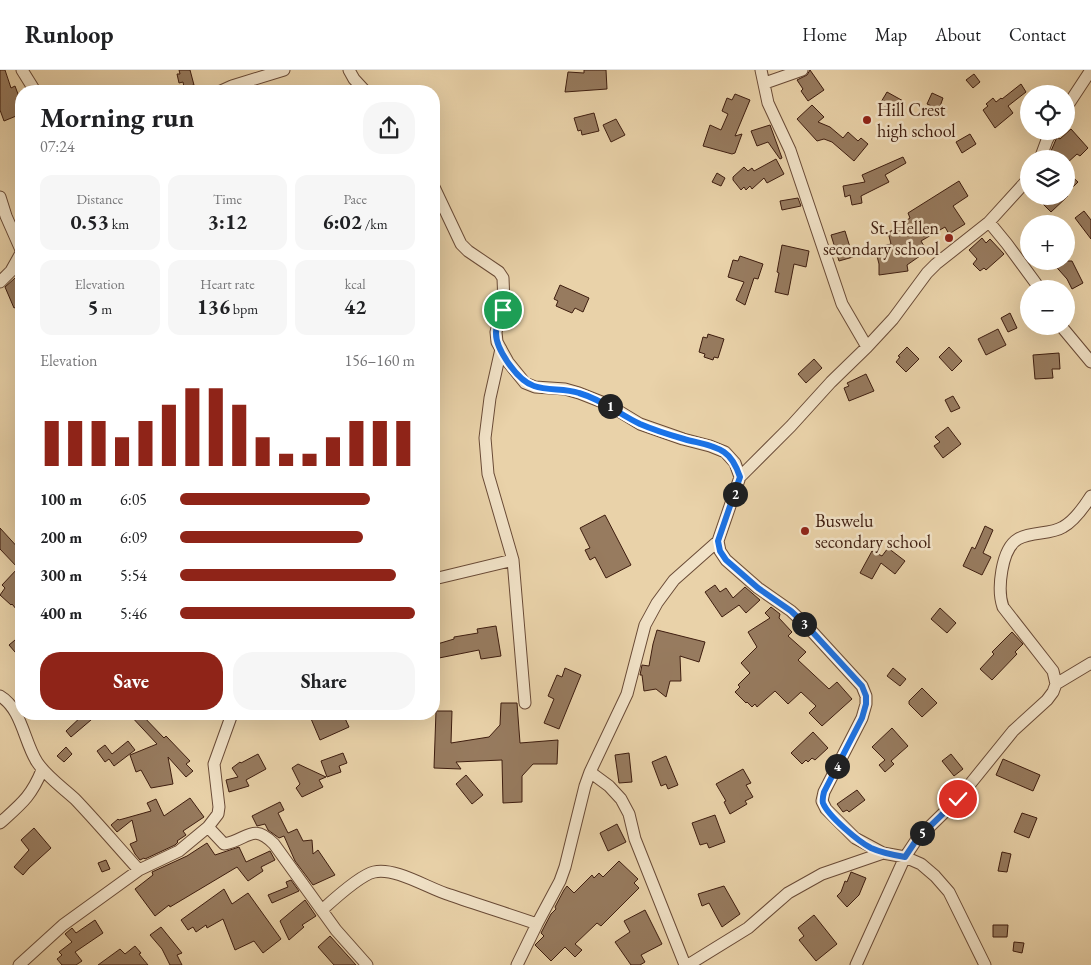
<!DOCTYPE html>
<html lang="en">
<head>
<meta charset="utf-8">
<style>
  body { margin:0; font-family:"EB Garamond",serif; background:#f6f6f6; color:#202124; height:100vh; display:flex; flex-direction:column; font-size:19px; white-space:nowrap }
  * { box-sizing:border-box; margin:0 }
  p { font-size:16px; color:#757577 }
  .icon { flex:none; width:28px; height:28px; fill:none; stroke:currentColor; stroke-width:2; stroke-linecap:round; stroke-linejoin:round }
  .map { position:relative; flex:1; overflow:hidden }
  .panel { position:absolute; left:15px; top:15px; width:425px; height:635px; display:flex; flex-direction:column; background:#fff; border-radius:20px; box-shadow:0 5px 20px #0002 }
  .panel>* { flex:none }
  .buttons { position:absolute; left:1020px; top:15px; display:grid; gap:10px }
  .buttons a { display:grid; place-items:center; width:55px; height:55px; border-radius:50%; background:#fff; box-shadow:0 5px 20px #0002; font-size:25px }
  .pin { position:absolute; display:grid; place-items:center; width:42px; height:42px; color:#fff; margin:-21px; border:2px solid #fff; border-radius:50%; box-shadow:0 1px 5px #0007 }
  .km { position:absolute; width:25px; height:25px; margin:-12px; border-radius:50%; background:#222; color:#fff; font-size:14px; line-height:25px; text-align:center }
  .round { display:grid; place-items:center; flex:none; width:52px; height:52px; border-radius:20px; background:#f6f6f6 }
  .headline { display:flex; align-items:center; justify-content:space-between; height:85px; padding:0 25px }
  h1 { font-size:28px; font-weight:700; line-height:38px }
  .stats { display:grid; grid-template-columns:repeat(3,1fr); gap:8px; height:85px; padding:5px 25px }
  .stats div { display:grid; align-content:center; border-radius:12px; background:#f6f6f6; text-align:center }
  .stats b { font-size:21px; font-weight:700 }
  .stats small { font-size:14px; font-weight:400 }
  .stats p { font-size:14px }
  .chart { height:140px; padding:10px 25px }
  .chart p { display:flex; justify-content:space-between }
  .chart svg { width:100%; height:90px; margin-top:5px; stroke:#8f2418; stroke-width:6 }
  .cta { display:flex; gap:10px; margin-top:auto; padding:10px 25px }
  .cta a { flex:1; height:58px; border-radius:20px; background:#8f2418; color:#fff; font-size:20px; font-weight:700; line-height:58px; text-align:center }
  .cta a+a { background:#f6f6f6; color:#202124 }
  ul { padding:0 25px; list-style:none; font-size:16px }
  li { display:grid; grid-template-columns:80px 60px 1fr; align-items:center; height:38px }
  li i { height:12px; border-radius:6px; background:#8f2418 }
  header { display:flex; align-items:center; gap:30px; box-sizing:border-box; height:70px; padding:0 25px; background:#fff; border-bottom:1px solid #e0e0e0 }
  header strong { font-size:24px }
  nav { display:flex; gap:28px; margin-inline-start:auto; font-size:18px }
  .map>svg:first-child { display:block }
</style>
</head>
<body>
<header>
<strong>Runloop</strong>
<nav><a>Home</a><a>Map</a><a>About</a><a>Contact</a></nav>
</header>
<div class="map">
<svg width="1091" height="895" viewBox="0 0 1091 895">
  <rect width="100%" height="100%" fill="#e9d2a9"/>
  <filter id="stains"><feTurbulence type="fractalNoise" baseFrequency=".004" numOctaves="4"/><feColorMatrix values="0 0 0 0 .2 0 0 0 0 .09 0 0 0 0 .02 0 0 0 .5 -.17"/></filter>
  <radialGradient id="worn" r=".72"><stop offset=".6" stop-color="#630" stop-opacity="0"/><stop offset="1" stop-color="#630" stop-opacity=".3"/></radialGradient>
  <!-- building -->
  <path fill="#977b5f" stroke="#3e1d0f" d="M0,0H5L11,18L15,16L21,32L18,33L21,44L4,51L0,40Z
    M179,0H190L194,15L184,17L183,12L179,13L177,4H180Z
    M584,0H606L607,19L565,22L568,2L584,3Z
    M810,0L824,20L808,31L801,21L803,19L797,10L807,5Z
    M974,4L980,12L973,18L966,10Z
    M1021,14L1026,22L1008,36L1013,43L995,58L983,40L988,36L986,34L993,28L996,32L1001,28L1002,29Z
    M887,22L905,32L896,46L884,39L886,35L881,32Z
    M932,23L943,28L939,39L927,34Z
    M735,24L750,30L735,66L742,64L735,83L732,84L703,76L710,55L721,60L728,44L722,41L727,28L732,30Z
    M812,35L824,47L818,52L830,57L843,68L848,62L858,71L861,68L868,74L854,91L832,72L824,69L817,71L797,49Z
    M594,43L599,61L582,65L581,60L578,61L574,48Z
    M616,49L625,65L611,72L603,55Z
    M770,55L782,88L780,89L768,72L757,76L751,61Z
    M1071,59L1088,78L1080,86L1077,84L1066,94V89H1048L1053,84L1051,81L1057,67L1060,69Z
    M970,64L976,74L962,83L956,72Z
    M903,87L906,93L885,105L889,112L861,126L862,133L852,135L850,125L845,127L843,116L865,112L862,105Z
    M776,89L784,104L767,113L764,108L752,119L750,116L746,120L744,117L741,120L733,110V107L744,97L748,101L752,98L754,101Z
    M1066,101L1078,112L1066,124Z
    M717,103L725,108L721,116L712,112Z
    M959,111L968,126L953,136L965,154L949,164L945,157L921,171L927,181L907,195L908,201L879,205V194L875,178L891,174L888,162L903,157L901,154L910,148L908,143Z
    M1049,126H1068L1051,142L1042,133Z
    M798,128L801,136L782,140L780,131Z
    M1084,141L1091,150V169L1075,148Z
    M845,161L853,187L839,191L831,165Z
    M982,168L986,173L990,169L1004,184L986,200L984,198L980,201L973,194L977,189L969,180Z
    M782,175L809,181L806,197L794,194L788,225L775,222L779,203L777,202Z
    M740,186L763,194L758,209L754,208L745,235L736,230L744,212L728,207L733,190L738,191Z
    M1051,191H1072L1083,213L1072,219L1067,209Z
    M21,205V235L14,238L5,217L15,208Z
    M560,215L589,228L583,242L575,238L572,243L556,236L558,231L554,229Z
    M1010,243L1017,258L1008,262L1001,248Z
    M998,259L1006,275L986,285L978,269Z
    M708,264L724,269L718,288L714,287L713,290L704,287L705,284L699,282L703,267L707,268Z
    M907,277L919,289L906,302L896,292L900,287L898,286Z
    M949,277L962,291L952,301L939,287Z
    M1059,283L1060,299H1052L1053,308L1035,309L1033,285Z
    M814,289L822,298L806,313L798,304Z
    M866,304L874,321L849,331L844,318L849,316L847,313Z
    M953,326L960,338L951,342L945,330Z
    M948,357L961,374L943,388L934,376L940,372L935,367Z
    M605,445L631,495L606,508L595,487L590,490L585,480L590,478L580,458Z
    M985,456L993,460L983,483L991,487L982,505L963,496L972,477L975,479Z
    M0,458L21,481V545L12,534L11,535L0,525L5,518L2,515L18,498L0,479Z
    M888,478L905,491L895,504L881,493L872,509L860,503L872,481L882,486Z
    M715,515L720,522L726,518L733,528L745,517L760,530L746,543L739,535L722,547L705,522Z
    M771,537L780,544L779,548L792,562L788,566L806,582L798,590L829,619L837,612L852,629L822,656L809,643L816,636L801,622L788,634L775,621L757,637L755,634L752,637L747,632L746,633L735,622L740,617L738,615L750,603L741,593L757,577L748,562L770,548L765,543Z
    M940,538L956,553L947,563L931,549Z
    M496,556L501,586L481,589L479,580L434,589V575L454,569V567L478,563L477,559Z
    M657,560L705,572L699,592L680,586L681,611H670L666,627L656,619L644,621L642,605H640L642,595L649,596L653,574Z
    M1012,562L1023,574L1015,582L1017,584L992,610L980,599L994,584L992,582Z
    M21,565V589L9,575Z
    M565,598L581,605L559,659L544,653L554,629L548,626L557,605L562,607Z
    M893,598L906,609L900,616L887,606Z
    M922,618L937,633L922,647L909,634V631Z
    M501,633H517L520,673L558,670L557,694H533L522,706V732L503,733L502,690L456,692L461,699L434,698L436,641H452L451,673L489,667L500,655Z
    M84,644H98L71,667L66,661Z
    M129,644H141L164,668L166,666L190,691L186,694L193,701L186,707L168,687L173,714L151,718L141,700L136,702L130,685L157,674Z
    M309,644H343L349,657L320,670Z
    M892,658L908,676L891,691L894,694L885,702L879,695L885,690L872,677Z
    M813,662L828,678L815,690L812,688L808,692L806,690L802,694L791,683Z
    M128,671L135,680L114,696L109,689L105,692L97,681L105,675L112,684Z
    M66,677L72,684L64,692L57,686Z
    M343,683L347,693L339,696L341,702L327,707L321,691Z
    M629,683L632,712L619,713L615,685Z
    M258,684L266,699L246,710L249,716L229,722L226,710L238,707L232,698L240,692L241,693Z
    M951,684L963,699L954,706L942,691Z
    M666,686L678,715L668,719L666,714L661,716L652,692Z
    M1003,689L1040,705L1033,721L996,705Z
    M298,694L326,707L319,710L323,717L302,727L296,718L300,714L292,698Z
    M743,699L751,713L746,715L753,727L745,731L747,734L730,744L724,732L726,731L716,714Z
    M466,705L483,725L472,734L456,714Z
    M857,720L865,730L849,742L847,740L843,742L837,734Z
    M190,728L204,747L183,761L186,765L177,771L178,772L175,775L145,789L144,788L140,790L135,784L130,774L137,771L132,750L117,762L111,755L118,749L119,750L151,741L147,733L156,729L164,746Z
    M280,732L284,740L278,743L288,763L297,759L303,771L312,770L313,784L318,780L335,805L313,815L295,791L284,766L279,768L268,760L265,754L257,756L252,746Z
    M1022,743L1037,748L1029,768L1014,762Z
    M715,745L725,772L709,778L707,773L700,775L692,753Z
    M617,754L626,772L608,781L600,763Z
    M34,758L51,778L29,798L23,805L14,797L29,780L21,770Z
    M207,773L215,785L239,777L246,792L270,781L275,790L261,797L263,801L248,811L237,797L170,837L169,835L155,846L135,819L153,805L152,802L187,786Z
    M1002,782L1011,784L1007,802L998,801Z
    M106,790L110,799L102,802L98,793Z
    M619,791L638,809L634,813L639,818L601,856L597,853L575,874L582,880L575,887L565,877L551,891L535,875L544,866L541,863L551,844L556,839L555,837L564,820L567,816L574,823L592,805L594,808L599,803L603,807Z
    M851,802L866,808L859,825L847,837L837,826L841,822L845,811L847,812Z
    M291,810L299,821L272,833L268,825L288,817L286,812Z
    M724,816L740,844L722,857L709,833L702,836L698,824Z
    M224,819L232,834L248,823L281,869L263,883L254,871L235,880L223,849L207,858L206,855L196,862L193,857L188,860L181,850Z
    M305,830L316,846L302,855L304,857L289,870L280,851Z
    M645,840L662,874L641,885L645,892L640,895H631L615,872L630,862L624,851Z
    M814,845L837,874L816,891L799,870L804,866L798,858Z
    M95,850L103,863L75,882L82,891L76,895H62L57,889L62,885L59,882L72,872L65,864L72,858L76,863Z
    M993,855H1008L1007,867H993Z
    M161,857L182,883L177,885L182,895H170L162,879L150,865Z
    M330,866L356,895H334L318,877Z
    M1014,872L1024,873L1022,883L1013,881Z
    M135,876L141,883L139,884L148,895H98L120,879L125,884Z"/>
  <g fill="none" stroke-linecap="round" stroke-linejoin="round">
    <!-- minor casing -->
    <g stroke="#694a36" stroke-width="13">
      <path id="minor" d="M22,0L35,21
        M349,0L354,9L365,21
        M761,0L768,33L790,80L842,234L867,277
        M765,13L802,0
        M221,21L232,16L284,0
        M1066,38L1091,0
        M1040,89L1047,70L1052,61
        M434,117L461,174L468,181L499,202L503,208L504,234L496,262L497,272L508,292L525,313L535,317L565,319L579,323L607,334L640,354L683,369L710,376L725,382L735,393L740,407L718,471L720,481L726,490L758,518L791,541L806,555L862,616L866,626V634L862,648L824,722L822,731L826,739L855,768L883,783L905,787L921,794L935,806L949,822L985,895
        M0,127L6,146L21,180
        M989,152L1007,174L1040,219
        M0,212L11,201L21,183
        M1061,256L1091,292
        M501,279L490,328L485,368L488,404L513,490L525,633
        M740,407L791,356L831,312L867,277L893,249L927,203L936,194L989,152L1029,108
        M434,509L513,490
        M1056,614L1091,593
        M0,626C22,639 24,672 37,692C46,706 62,717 75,729C97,752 118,777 139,800
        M590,702L609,716L621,729L629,744L635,769L685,895
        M0,753C21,734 31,727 42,700
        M208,757L224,774C248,770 252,752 274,774L336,860L367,895
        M322,840C333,830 360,805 374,802C396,797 429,819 450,825C479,835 508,844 537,854
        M19,895L63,855L139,800L179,781L208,757L218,744L219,737L214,694L232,644
        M517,895L537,854L560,811L565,797L585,716L590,702L627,624L645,555L657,533L674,510L718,471
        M688,895L748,858L788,823L822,804L883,783
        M856,895L905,787L917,769L958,729L1013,661L1047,630L1053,622L1056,614L1053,601L1003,537C997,520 1001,479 1018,469C1032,461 1050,465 1063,457C1074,451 1084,437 1091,426"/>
    </g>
    <!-- minor -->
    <use href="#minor" stroke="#f1e2c7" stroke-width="11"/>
  </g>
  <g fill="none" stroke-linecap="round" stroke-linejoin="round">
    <!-- route casing -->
    <g stroke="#fff" stroke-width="10">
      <path id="route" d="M503,240C501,247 496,255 496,262C495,279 518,311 534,316C548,321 564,318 579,323C603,330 619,344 640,354C654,360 670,365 684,369C697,373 712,374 724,382C733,388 737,398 740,407L718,471L720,481L726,490L758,518L791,541L806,555L862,616L866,626V634L862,648L824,722C823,726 822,730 823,733C828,746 859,772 871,778C882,783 893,785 905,787L917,769L958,729"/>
    </g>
    <!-- route -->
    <use href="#route" stroke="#1a73e8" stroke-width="6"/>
  </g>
  <!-- markers -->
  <g fill="#8f2418" stroke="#f1e2c7" stroke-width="2">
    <circle cx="867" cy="50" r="5"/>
    <circle cx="949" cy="168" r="5"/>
    <circle cx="805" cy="461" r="5"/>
  </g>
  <g text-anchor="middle" stroke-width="5" stroke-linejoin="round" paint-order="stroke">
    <!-- poi labels -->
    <g font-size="18" fill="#3e1d0f" stroke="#f1e2c7" text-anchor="start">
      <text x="877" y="46">Hill Crest<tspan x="877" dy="21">high school</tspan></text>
      <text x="939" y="164" text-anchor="end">St. Hellen<tspan x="939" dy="21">secondary school</tspan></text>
      <text x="815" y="457">Buswelu<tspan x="815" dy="21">secondary school</tspan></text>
    </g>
  </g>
  <rect width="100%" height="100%" filter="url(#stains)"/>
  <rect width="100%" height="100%" fill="url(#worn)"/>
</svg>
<div class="buttons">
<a><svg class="icon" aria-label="locate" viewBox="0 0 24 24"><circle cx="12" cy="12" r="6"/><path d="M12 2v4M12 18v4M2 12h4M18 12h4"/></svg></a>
<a><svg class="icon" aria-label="layers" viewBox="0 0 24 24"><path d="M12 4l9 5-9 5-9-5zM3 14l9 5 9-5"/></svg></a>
<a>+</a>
<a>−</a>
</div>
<div class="pin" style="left:503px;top:240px;background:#1e9e55"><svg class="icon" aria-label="arrive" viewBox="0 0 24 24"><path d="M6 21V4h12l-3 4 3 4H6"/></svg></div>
<div class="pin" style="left:958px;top:729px;background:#d93025"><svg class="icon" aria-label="check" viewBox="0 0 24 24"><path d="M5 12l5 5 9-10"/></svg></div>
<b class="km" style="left:610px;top:336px">1</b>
<b class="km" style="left:735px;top:424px">2</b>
<b class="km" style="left:804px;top:554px">3</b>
<b class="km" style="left:837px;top:696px">4</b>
<b class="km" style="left:922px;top:763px">5</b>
<section class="panel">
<div class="headline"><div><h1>Morning run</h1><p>07:24</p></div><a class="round"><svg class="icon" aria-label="share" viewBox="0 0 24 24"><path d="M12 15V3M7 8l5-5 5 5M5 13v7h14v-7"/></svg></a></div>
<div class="stats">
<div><p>Distance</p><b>0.53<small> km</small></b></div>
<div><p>Time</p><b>3:12</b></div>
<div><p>Pace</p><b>6:02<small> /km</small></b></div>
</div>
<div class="stats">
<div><p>Elevation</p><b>5<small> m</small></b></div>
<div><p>Heart rate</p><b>136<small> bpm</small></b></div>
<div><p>kcal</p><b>42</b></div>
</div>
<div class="chart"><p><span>Elevation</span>156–160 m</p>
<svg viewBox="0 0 160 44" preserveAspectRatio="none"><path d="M5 44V22M15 44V22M25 44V22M35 44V30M45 44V22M55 44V14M65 44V6M75 44V6M85 44V14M95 44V30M105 44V38M115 44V38M125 44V30M135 44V22M145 44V22M155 44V22"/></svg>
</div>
<ul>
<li><b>100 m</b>6:05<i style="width:81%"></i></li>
<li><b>200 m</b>6:09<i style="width:78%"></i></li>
<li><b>300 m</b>5:54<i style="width:92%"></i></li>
<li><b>400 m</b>5:46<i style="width:100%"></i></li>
</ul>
<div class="cta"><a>Save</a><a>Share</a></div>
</section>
</div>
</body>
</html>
